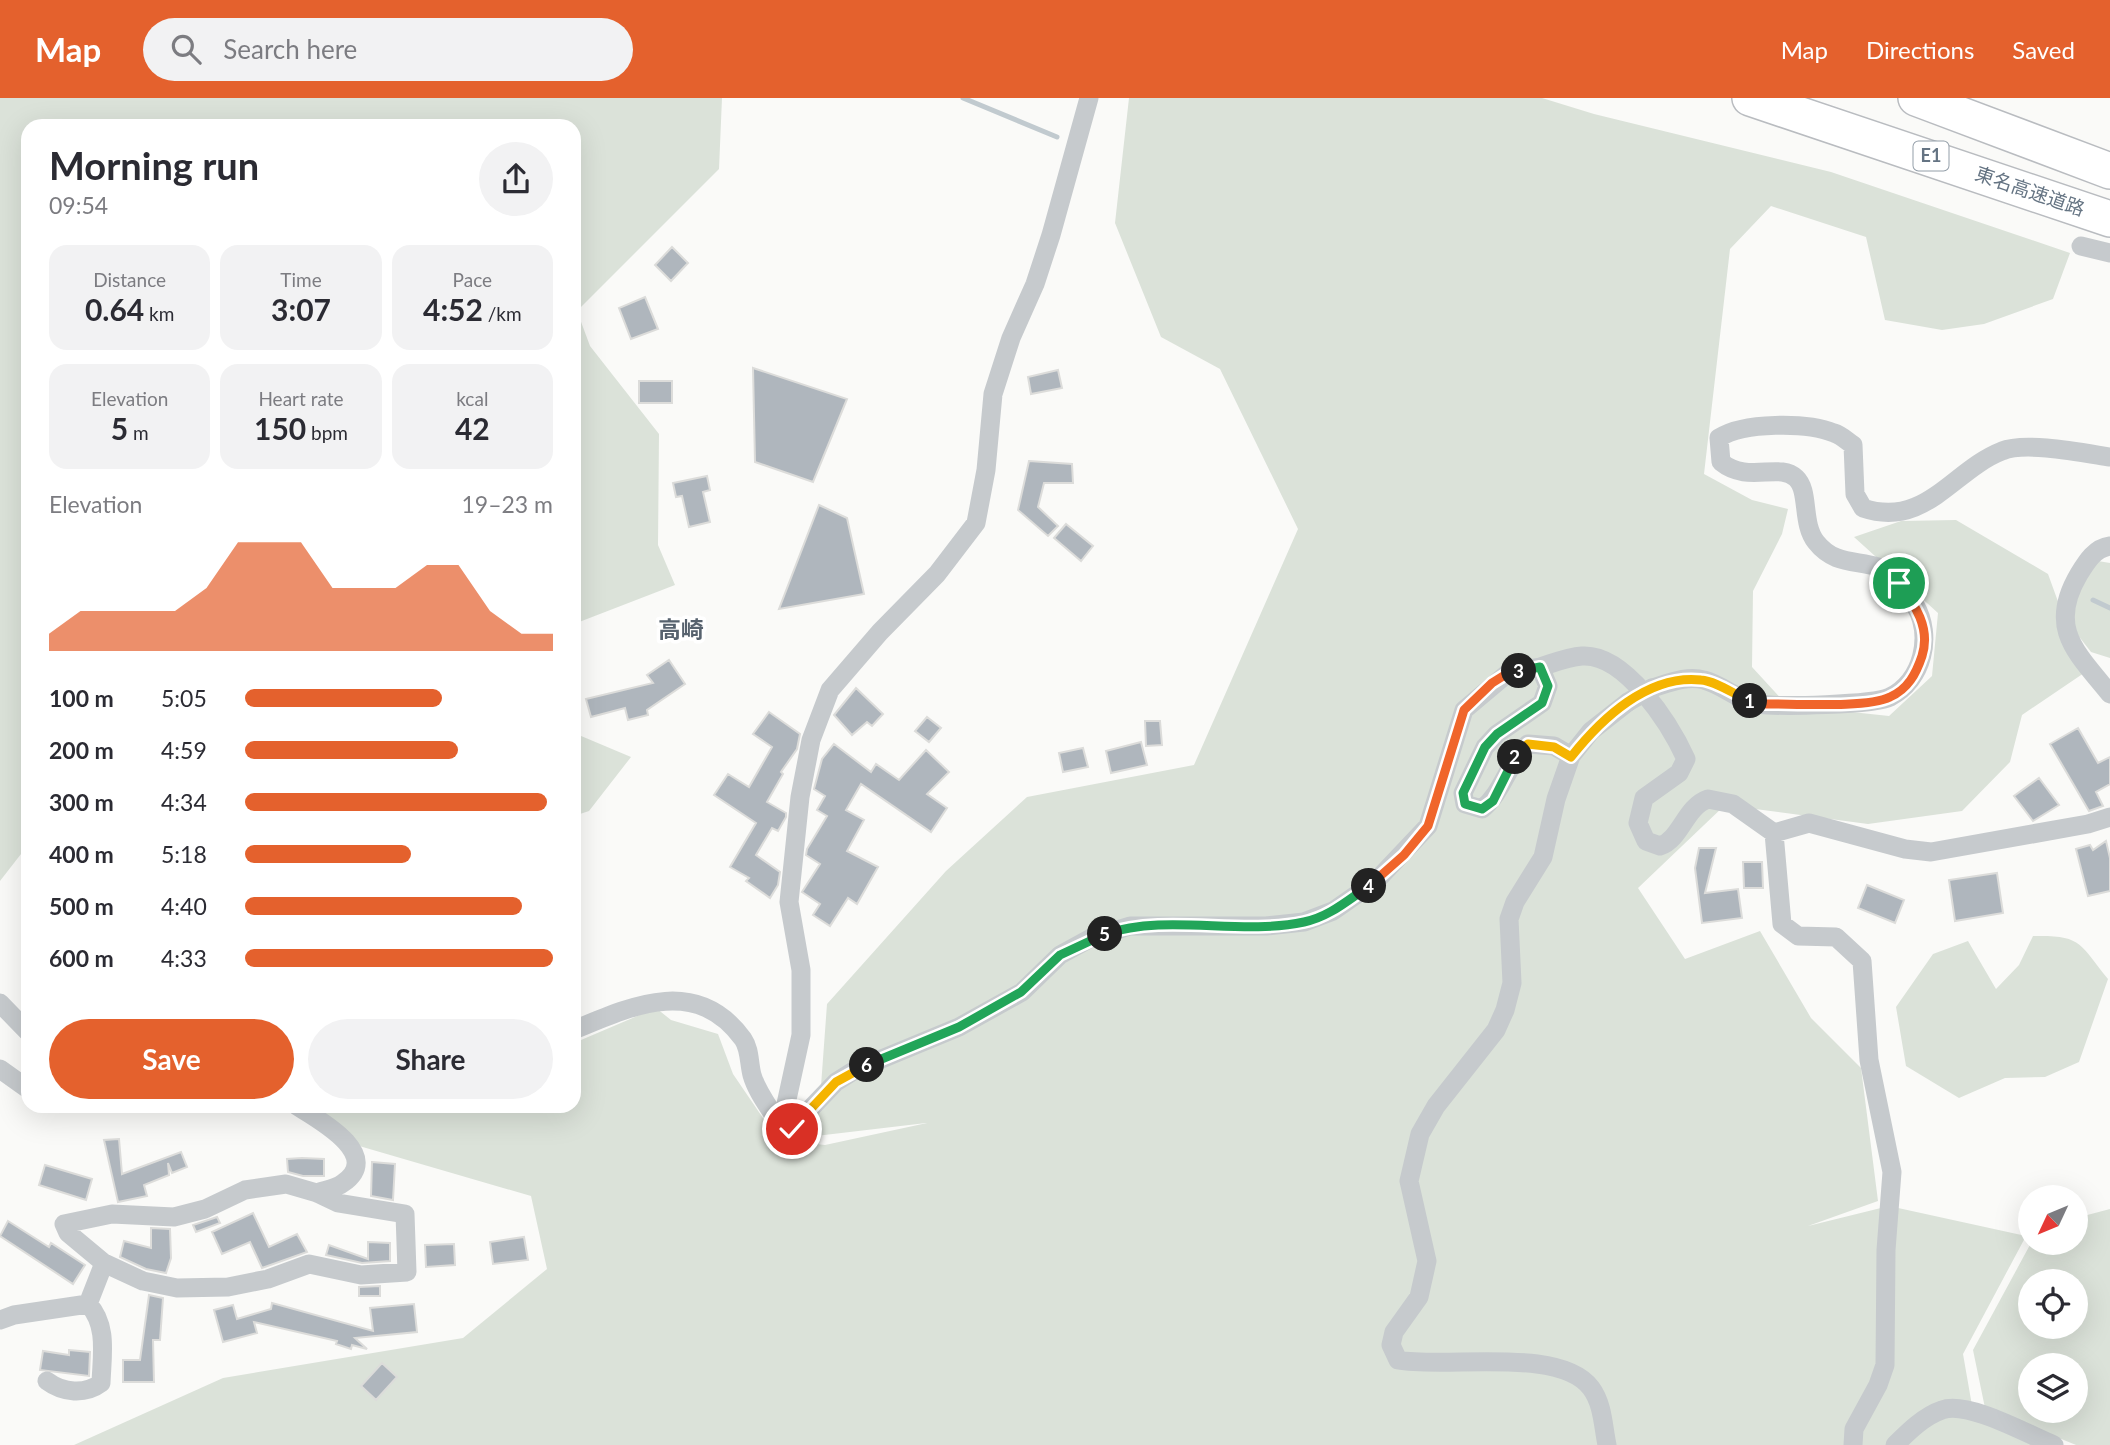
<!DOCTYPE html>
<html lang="en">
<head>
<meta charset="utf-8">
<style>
  body { margin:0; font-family:Lato,"Noto Sans JP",sans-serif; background:#f2f2f3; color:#2b2b33; height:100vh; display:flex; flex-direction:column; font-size:26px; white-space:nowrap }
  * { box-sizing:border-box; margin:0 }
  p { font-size:23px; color:#7c7c81 }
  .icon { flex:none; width:38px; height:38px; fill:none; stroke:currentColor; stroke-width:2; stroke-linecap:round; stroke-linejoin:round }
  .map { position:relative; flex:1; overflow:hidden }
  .panel { position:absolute; left:21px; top:21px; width:560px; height:994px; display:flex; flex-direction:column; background:#fff; border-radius:21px; box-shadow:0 7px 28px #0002 }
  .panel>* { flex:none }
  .needle { width:46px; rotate:226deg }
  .controls { position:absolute; left:2018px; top:1087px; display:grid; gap:14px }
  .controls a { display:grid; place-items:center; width:70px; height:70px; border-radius:50%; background:#fff; box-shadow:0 7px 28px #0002; font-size:35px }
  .pin { position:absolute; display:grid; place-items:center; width:60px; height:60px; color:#fff; margin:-30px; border:4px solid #fff; border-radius:50%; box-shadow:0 2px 7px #0007 }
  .km { position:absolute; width:35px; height:35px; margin:-18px; border-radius:50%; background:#222; color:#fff; font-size:19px; line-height:35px; text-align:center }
  .round { display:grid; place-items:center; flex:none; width:74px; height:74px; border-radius:37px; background:#f2f2f3 }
  .headline { display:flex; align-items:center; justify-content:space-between; height:119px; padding:0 28px }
  h1 { font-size:38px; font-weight:700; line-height:52px }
  .stats { display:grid; grid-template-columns:repeat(3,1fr); gap:10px; height:119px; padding:7px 28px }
  .stats div { display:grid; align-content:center; border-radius:18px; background:#f2f2f3; text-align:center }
  .stats b { font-size:30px; font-weight:700 }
  .stats small { font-size:19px; font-weight:400 }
  .stats p { font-size:19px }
  .chart { height:196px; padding:14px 28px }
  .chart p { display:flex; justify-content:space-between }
  .chart svg { width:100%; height:126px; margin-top:7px; fill:#e4612d; opacity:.7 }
  .action { display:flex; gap:14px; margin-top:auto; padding:14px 28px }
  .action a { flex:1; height:80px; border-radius:42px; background:#e4612d; color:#fff; font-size:28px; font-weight:700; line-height:80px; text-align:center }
  .action a+a { background:#f2f2f3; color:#2b2b33 }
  ul { padding:0 28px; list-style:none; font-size:23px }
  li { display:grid; grid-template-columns:112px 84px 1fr; align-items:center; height:52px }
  li i { height:18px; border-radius:9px; background:#e4612d }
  header { display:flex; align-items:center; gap:42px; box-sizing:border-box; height:98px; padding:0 35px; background:#e4612d; color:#fff }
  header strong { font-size:33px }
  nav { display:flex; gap:38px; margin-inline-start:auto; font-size:24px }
  .search { width:490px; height:63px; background:#f2f2f3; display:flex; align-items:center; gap:18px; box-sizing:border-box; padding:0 24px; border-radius:38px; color:#7c7c81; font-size:26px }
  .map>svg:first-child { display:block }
</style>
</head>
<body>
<header>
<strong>Map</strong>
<div class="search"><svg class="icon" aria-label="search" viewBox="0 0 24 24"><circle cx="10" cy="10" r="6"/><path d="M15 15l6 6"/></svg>Search here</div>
<nav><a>Map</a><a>Directions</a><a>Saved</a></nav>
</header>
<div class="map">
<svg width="2110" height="1347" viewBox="0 0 2110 1347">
  <rect width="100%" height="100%" fill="#fafaf8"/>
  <!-- green -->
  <path fill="#dbe2d9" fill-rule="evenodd" d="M0,0H722L719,71L577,213L590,248L659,336L658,447L675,487L574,526V28H28V747L0,783Z
    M1129,0H1542L1594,16L1831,74L2070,155L2053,201L1984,226L1942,232L1885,222L1866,139L1771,108L1730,151L1704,376L1752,402L1788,411L1782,436L1753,493L1752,569L1787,607L1889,618L1932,578L1938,515L1854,439L1901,423L1956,422L2048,476L2084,575L2022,617L2010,664L1962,713L1868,726L1725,707L1638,790L1685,861L1760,833L1811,920L1861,970L1878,1103L1808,1128L1889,1108L2026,1138L1963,1256L1974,1319L2049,1347H74L223,1280L463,1240L547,1171L531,1098L349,1045L295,1008H574V945L656,910L671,922L718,936L733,976L778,1042L869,969L821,988L827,906L946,773L1027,699L1194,667L1298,431L1220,271L1161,239L1115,125ZM927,1025L825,1047L782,1042L926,1025Z
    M2098,463L2110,465V560L2091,554L2070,527L2079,483Z
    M574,635L631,659L589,713L574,718Z
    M2033,838C2082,837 2079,845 2108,881L2079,964L2045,979L2005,980L1959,1000L1906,968L1896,909L1933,856L1968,843L1996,891L2019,867Z
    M2110,1111V1347H2076L1985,1310L1973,1252L2031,1145L2076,1144V1120ZM2030,1183H2076V1228H2030ZM2030,1267H2076V1312H2030Z"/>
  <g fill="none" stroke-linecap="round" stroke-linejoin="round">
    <!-- stream -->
    <path stroke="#c1cacf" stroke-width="5" d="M963,0L1057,39
      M2093,502L2110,510"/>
  </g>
  <!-- building -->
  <path fill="#afb6bd" stroke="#dcdcda" stroke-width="2" d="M672,149L688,165L671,183L655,167Z
    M645,199L658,231L631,241L619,210Z
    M753,270L847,301L813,384L755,364Z
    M1058,272L1062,290L1031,296L1028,279Z
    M639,283H672V305H639Z
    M1029,363L1072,366L1073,385H1044L1038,409L1058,428L1048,438L1018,412Z
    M707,378L710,392L703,394L710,424L689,429L682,398L676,399L673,385Z
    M819,407L847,420L864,496L779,511Z
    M1066,426L1093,448L1081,463L1054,440Z
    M669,562L685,586L647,612L648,617L628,622L625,610L591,619L586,601L653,585L647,577Z
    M856,590L883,616L872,628L867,624L852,637L834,617Z
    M769,614L800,636L797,651L781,674L783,676L767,704L786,715V719L778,733L772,730L756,757L780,774L778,787L770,800L746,783L749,780L730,769L756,725L714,697L728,676L749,689L772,649L753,636Z
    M927,619L941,630L929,644L915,633Z
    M1145,623H1160L1162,647L1146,648Z
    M2078,630L2098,665L2110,659V686L2096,694L2103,708L2089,713L2050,646Z
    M1141,644L1147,667L1111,675L1106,653Z
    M834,646L871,674L876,666L899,682L926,652L949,674L927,696L947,710L931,734L861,686L846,712L864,722L847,753L878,769L857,806L848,800L830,828L813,817L820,806L802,794L820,766L806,757L807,751L827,718L817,712L825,698L814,691L822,661Z
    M1083,650L1088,669L1063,674L1059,655Z
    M2039,680L2059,707L2033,723L2014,698Z
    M2106,743L2110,760V793L2088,798L2076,751L2090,747L2093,752Z
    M1699,750H1716L1705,795L1738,791L1742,820L1702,825L1695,770Z
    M1743,764H1762L1763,790H1744Z
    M1997,775L2003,815L1955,823L1949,782Z
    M1867,787L1904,802L1895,825L1858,810Z
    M119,1041L122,1076L181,1054L187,1069L172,1075L168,1065L169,1077L144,1087L147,1098L118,1104L104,1042Z
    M302,1060L324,1061V1078H303L288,1074L287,1061Z
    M372,1064L395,1066L393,1102L371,1098Z
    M45,1067L92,1081L86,1102L39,1087Z
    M253,1115L269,1149L297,1136L307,1154L262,1170L250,1144L222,1156L212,1134Z
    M217,1119L220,1125L196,1134L193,1127Z
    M8,1123L49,1149L51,1145L85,1167L73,1186L0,1138Z
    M151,1130L170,1131L171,1160L166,1175L146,1171L120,1159L124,1143L151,1150Z
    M524,1139L528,1162L493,1166L490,1144Z
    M368,1144L390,1145V1163L362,1165L326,1157L329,1147L368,1161Z
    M454,1146L455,1167L426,1169L425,1147Z
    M380,1188V1198H359V1189Z
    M149,1197L163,1200L160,1242H153L154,1284H123V1262H140Z
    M272,1205L373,1233L370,1210L414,1206L417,1234L355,1240L367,1251L352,1247L351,1251L336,1246L337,1243L254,1224L257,1235L223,1244L214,1212L233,1207L237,1221L271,1211Z
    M69,1252L90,1254L89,1278L40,1272L43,1253L69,1257Z
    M382,1265L397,1279L376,1302L361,1288Z"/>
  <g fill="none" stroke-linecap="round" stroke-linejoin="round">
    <!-- motorway casing -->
    <g stroke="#b9bcc0" stroke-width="38">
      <path id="motorway" d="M1750,0L2110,121
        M1916,0L2110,73"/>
    </g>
    <!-- minor -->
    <path stroke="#c6cacd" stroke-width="19" d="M2081,148L2110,155
      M2110,448C2095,450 2087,463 2079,476C2047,530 2076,554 2110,596
      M1540,569C1553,565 1568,559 1582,558C1625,555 1670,626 1686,661L1679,675L1644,700L1638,725L1646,743L1660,748C1681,741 1685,709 1708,701L1733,706L1774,735L1809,725L1905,751L1931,754L2088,726L2110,719
      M1652,590C1669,585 1687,577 1704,582C1723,587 1739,603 1758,606C1778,609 1875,607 1890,599C1923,582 1933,538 1915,507C1908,494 1892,474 1878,469C1856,462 1834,467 1816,444C1801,425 1810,393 1796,380C1779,364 1748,386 1721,364L1719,340C1743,324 1807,324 1834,335C1841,337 1847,343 1853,347L1855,396L1863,410C1925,431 1953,372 2002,353C2025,343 2084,355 2110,359
      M1774,735L1782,826L1798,838L1836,839L1862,863L1869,962L1892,1074L1886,1152L1885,1267L1878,1287L1854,1331L1853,1347
      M0,905L28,934
      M574,932C633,907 697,878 743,941C750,951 749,966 752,977C757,995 772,1013 781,1029L791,1031L836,984L855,972L959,929L1022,894L1060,857L1091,840L1130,828H1266L1304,824L1333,813L1376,783L1428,728L1464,612L1508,575L1540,569L1548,588L1542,605L1497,636L1485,649L1463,695L1465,706L1482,711C1503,694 1508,665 1528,646L1554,648L1571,658
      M0,971L28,991
      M297,1008C318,1021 384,1057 343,1085C337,1090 325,1092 317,1095
      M781,1029L801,937V872L789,804L800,699L811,642L830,592L880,534L937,476L976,425L986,372L993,296L1011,240L1035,186L1051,137L1089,0
      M286,1086L317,1095L338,1105L405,1116L407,1174L361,1177L309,1166L268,1181L228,1189L177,1190L143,1183L104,1165L68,1135L64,1126L112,1116L174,1119L205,1111L245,1092Z
      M0,1222L14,1217L88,1206L104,1165
      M47,1283C63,1295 85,1297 101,1285C102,1257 108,1227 88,1206
      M1607,1347C1603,1328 1603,1306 1591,1290C1560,1248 1446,1271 1398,1262L1391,1247L1394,1234L1419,1199L1427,1163L1409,1083L1420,1036L1436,1008L1496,932L1505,912L1512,885L1509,821L1515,804L1543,759L1556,701L1571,658L1591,633L1628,604
      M1895,1347C1908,1334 1924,1318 1942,1312C1967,1302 2029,1337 2054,1347"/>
    <!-- motorway -->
    <use href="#motorway" stroke="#fff" stroke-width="35"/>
    <!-- minor-bridge -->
    <path stroke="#c6cacd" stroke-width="19" d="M1628,604L1652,590"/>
  </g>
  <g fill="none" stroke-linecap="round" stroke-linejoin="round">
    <!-- split-1 casing -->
    <g stroke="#fff" stroke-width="14">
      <path id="split-1" d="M1750,603L1756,606C1786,605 1866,611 1890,599C1908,591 1916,576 1922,558C1931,530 1915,507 1899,485"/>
    </g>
    <!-- split-2 casing -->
    <g stroke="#fff" stroke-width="14">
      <path id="split-2" d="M1515,659L1528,646L1554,649L1571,659C1601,621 1648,576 1701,582C1716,583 1735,597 1750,603"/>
    </g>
    <!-- split-3 casing -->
    <g stroke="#fff" stroke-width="14">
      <path id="split-3" d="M1515,659L1493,703L1482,711L1465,706L1463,695L1485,649L1497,636L1542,605L1548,588L1540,569L1519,573"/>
    </g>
    <!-- split-4 casing -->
    <g stroke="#fff" stroke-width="14">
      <path id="split-4" d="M1369,788L1404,757L1428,728L1464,612L1492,585L1508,575L1519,573"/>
    </g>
    <!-- split-5 casing -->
    <g stroke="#fff" stroke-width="14">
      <path id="split-5" d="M1105,836C1169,815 1238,838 1304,824C1329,819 1348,802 1369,788"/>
    </g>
    <!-- split-6 casing -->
    <g stroke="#fff" stroke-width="14">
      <path id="split-6" d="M867,967L959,929L1021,894L1060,857L1105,836"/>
    </g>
    <!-- split-7 casing -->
    <g stroke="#fff" stroke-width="14">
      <path id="split-7" d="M792,1031L836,984L867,967"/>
    </g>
    <!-- split-1 -->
    <use href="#split-1" stroke="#f0652b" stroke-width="9"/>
    <!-- split-2 -->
    <use href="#split-2" stroke="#f5b400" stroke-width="9"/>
    <!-- split-3 -->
    <use href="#split-3" stroke="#22a559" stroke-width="9"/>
    <!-- split-4 -->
    <use href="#split-4" stroke="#f0652b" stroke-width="9"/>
    <!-- split-5 -->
    <use href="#split-5" stroke="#22a559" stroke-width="9"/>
    <!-- split-6 -->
    <use href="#split-6" stroke="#22a559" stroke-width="9"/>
    <!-- split-7 -->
    <use href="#split-7" stroke="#f5b400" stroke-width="9"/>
  </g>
  <g text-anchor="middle" stroke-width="7" stroke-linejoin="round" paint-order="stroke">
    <!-- shield labels -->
    <rect fill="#fff" stroke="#939ea8" stroke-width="2" x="1913.5" y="43.5" width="35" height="29" rx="5"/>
    <g font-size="18" font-weight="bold" fill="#657483">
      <text x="1931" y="64">E1</text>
    </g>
    <!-- street labels -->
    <g font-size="19" fill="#657483" stroke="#fff">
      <text transform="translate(2030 93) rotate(19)" y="7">東名高速道路</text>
    </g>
    <!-- quarter labels -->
    <g font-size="23" font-weight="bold" fill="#57626e" stroke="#fff">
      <text x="681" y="540">高崎</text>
    </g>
  </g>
</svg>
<div class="controls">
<a><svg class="needle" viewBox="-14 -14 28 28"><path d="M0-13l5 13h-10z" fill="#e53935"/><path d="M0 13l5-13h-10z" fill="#7c7c81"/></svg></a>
<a><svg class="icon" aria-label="locate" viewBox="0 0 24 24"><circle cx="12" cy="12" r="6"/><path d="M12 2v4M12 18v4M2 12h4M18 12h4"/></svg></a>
<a><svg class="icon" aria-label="layers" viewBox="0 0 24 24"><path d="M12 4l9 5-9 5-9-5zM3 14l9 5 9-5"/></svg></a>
</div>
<div class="pin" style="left:1899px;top:485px;background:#1e9e55"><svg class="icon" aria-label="arrive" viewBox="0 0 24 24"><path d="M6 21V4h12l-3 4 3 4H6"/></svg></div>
<div class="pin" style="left:792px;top:1031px;background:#d93025"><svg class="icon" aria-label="check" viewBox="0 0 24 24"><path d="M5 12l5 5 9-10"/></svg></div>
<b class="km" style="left:1750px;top:603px">1</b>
<b class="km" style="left:1515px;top:659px">2</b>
<b class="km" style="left:1519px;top:573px">3</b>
<b class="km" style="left:1369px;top:788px">4</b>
<b class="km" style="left:1105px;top:836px">5</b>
<b class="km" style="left:867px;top:967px">6</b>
<section class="panel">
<div class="headline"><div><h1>Morning run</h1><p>09:54</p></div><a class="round"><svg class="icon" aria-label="share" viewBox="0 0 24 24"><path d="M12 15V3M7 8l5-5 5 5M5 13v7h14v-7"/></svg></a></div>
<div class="stats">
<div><p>Distance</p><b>0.64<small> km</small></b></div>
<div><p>Time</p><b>3:07</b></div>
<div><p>Pace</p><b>4:52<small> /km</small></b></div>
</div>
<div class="stats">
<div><p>Elevation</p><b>5<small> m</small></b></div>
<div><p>Heart rate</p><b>150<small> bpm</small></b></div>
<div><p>kcal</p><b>42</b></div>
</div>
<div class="chart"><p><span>Elevation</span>19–23 m</p>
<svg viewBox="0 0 160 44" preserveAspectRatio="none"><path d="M0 44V38L10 30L20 30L30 30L40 30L50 22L60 6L70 6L80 6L90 22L100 22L110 22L120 14L130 14L140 30L150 38L160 38V44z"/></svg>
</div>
<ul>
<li><b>100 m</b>5:05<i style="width:64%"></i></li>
<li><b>200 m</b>4:59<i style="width:69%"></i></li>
<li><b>300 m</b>4:34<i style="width:98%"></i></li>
<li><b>400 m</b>5:18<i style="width:54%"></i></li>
<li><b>500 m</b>4:40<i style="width:90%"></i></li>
<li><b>600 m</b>4:33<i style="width:100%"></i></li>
</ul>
<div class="action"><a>Save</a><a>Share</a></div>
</section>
</div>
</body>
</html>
